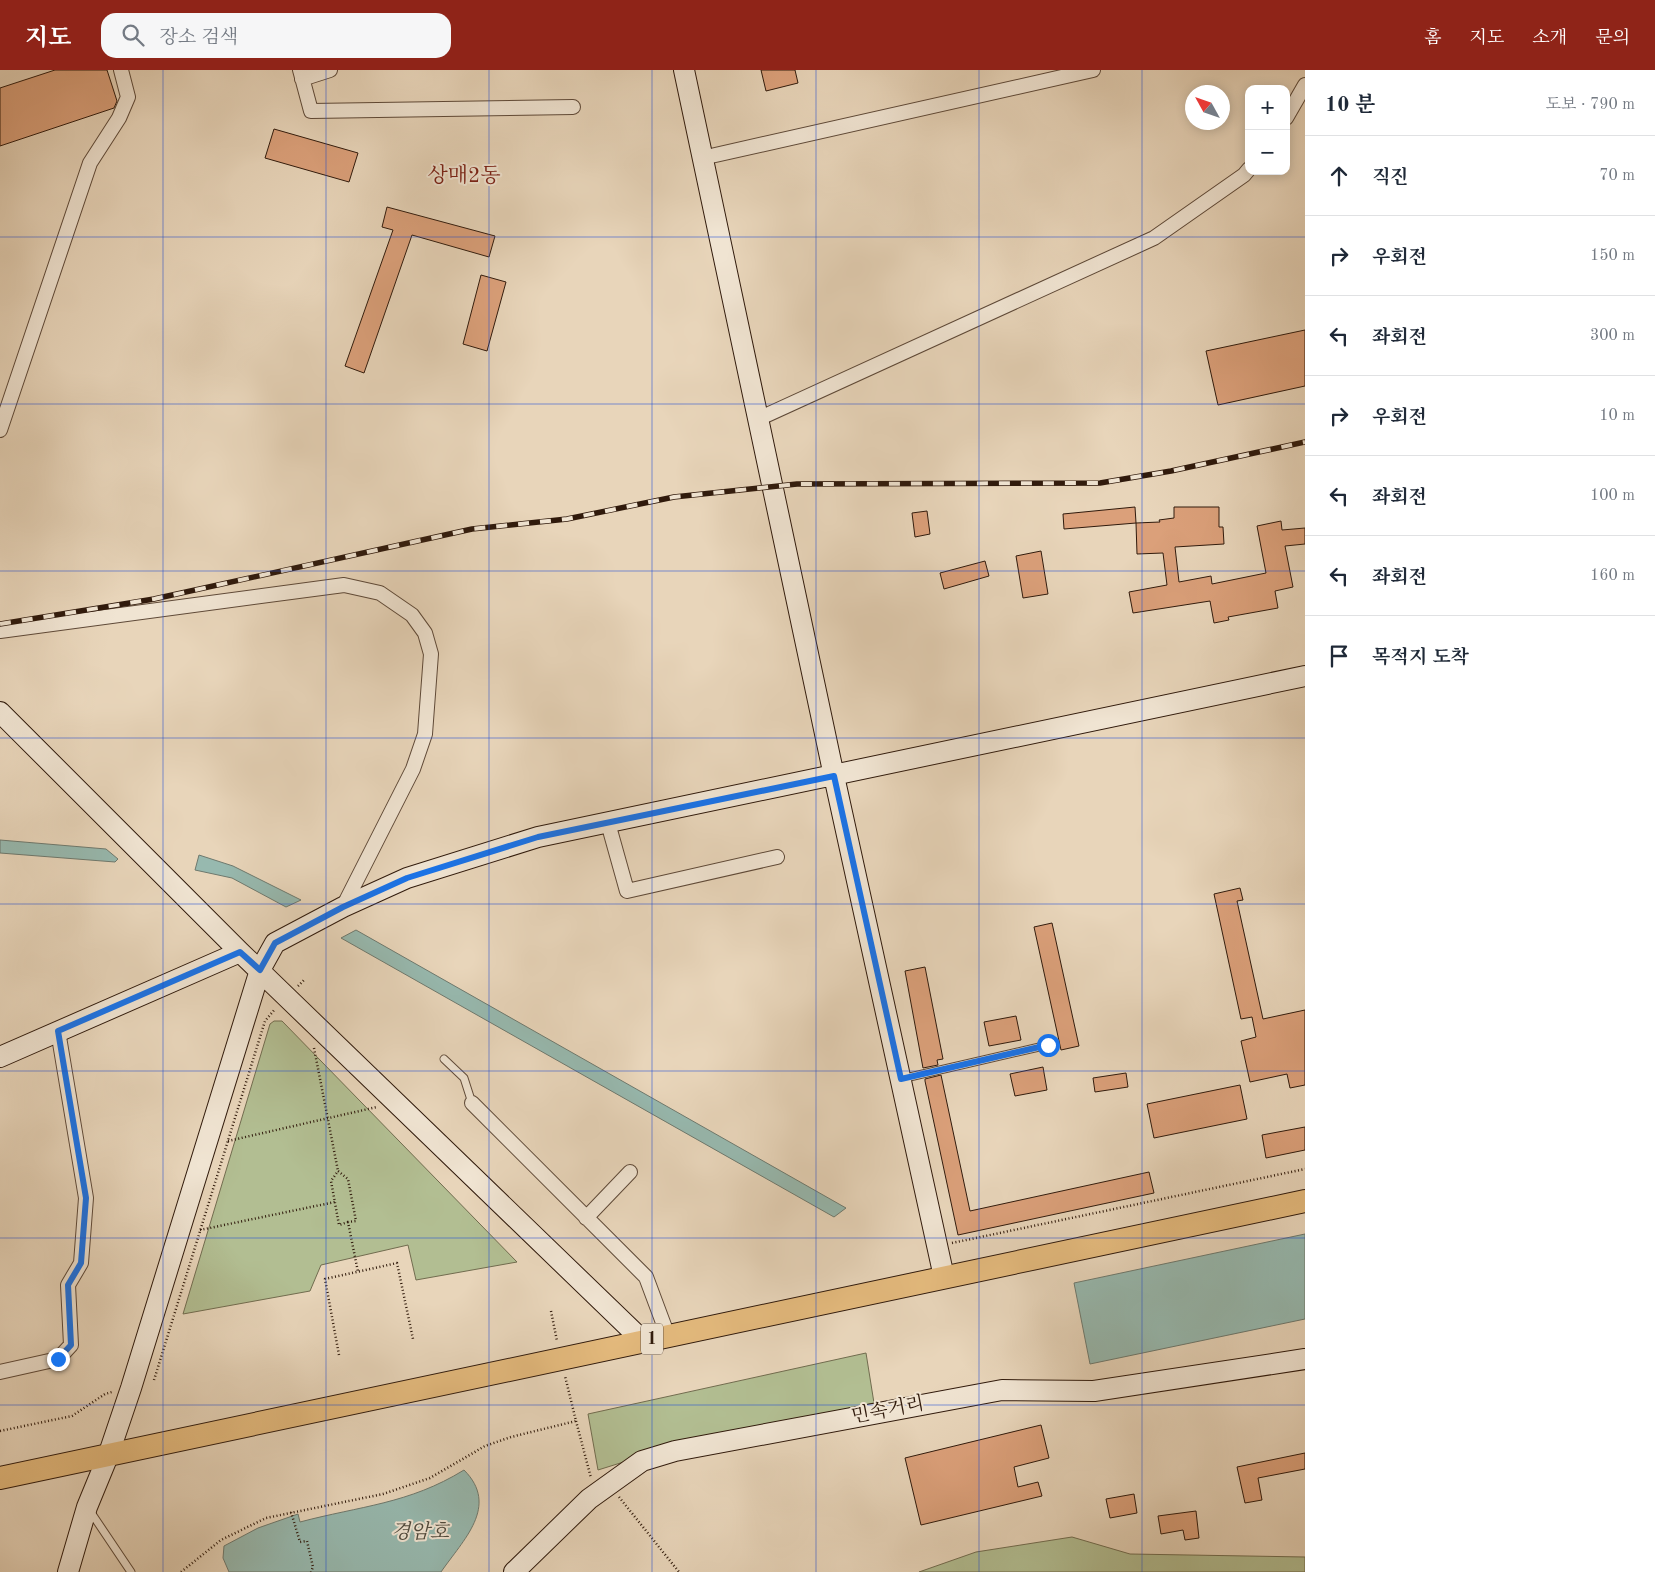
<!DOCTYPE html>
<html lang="ko">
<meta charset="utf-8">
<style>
:root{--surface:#fff;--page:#f6f6f7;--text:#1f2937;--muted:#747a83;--line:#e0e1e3;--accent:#8f2418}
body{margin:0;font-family:"Old Standard TT","Noto Serif KR",serif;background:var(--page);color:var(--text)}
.controls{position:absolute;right:15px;top:15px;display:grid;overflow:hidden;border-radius:10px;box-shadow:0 2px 12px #0003}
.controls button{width:45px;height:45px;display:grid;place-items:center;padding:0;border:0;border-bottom:1px solid var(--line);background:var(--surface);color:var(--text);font:25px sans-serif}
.compass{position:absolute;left:1185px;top:15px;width:45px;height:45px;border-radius:50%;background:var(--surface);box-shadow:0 2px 12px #0003;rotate:310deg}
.stop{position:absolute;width:15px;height:15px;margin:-11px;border:4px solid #1a73e8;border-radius:50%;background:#fff}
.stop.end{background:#1a73e8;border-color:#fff;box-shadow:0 1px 5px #0008}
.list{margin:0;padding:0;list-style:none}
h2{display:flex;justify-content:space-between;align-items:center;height:65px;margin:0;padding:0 20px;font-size:21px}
h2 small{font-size:16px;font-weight:400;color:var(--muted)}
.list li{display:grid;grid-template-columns:32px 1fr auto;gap:15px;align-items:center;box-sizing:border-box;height:80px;padding:0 20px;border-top:1px solid var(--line)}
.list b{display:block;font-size:19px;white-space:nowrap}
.list em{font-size:16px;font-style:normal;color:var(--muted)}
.icon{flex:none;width:28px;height:28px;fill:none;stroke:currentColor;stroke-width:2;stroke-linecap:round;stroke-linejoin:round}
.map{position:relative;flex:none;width:1305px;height:1502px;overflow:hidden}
header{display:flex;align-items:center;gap:30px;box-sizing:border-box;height:70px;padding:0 25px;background:var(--accent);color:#fff}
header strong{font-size:24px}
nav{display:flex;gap:28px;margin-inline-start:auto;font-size:18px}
.search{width:350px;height:45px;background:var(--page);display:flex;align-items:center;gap:12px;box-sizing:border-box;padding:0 18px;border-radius:15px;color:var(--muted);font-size:19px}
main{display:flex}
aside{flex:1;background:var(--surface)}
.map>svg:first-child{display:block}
.green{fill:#b2be92;stroke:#716c4f}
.water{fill:#97b9af;stroke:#6e796e}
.building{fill:#dba07a;stroke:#301a0c}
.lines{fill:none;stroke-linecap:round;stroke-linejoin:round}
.lane-casing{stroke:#5e4938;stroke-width:9}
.street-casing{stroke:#5e4938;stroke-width:16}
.secondary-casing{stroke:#301a0c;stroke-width:22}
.primary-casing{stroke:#301a0c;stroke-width:24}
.path{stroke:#301a0c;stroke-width:2.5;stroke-dasharray:1 2.5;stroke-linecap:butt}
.lane{stroke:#f0e4d2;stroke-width:7}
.street{stroke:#f0e4d2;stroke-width:14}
.secondary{stroke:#f0e4d2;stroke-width:20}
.primary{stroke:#e4ba7d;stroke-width:22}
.rail-casing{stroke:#301a0c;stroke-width:5.5}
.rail{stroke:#f0e4d2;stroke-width:4;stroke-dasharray:11;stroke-linecap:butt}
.route{stroke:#1a73e8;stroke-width:6}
.grid{fill:none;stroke:#1d4ed8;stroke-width:1;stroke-opacity:0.55}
.labels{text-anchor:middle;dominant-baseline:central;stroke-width:4;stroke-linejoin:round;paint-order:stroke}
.shield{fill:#f0e4d2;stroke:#6a5747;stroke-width:1}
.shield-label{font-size:18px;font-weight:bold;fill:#301a0c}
.street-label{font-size:19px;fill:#301a0c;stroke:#f0e4d2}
.water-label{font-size:20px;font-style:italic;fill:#4f4a3d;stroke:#f0e4d2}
.quarter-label{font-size:21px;fill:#7a1f14;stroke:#f0e4d2}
</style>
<header>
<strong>지도</strong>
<div class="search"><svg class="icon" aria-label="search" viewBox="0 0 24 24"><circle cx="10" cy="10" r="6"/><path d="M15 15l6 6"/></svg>장소 검색</div>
<nav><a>홈</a><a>지도</a><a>소개</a><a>문의</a></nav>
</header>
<main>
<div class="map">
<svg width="1305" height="1502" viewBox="0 0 1305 1502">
<rect width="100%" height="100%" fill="#e8d5ba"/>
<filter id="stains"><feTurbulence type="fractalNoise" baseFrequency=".004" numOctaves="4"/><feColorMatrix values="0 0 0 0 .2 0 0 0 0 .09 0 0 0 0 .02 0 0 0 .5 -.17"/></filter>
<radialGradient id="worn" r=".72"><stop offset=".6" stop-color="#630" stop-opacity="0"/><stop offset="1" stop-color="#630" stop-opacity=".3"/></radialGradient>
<path class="green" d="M 274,951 L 282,951 L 517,1192 L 416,1210 L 408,1175 L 321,1195 L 310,1221 L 183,1244 L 270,954 Z
M 866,1283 L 874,1333 L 681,1374 L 598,1400 L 588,1344 Z
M 1072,1467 L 1130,1484 L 1305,1487 L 1305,1502 L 919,1502 L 976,1482 Z"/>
<path class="water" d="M 0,770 L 106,779 L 118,789 L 115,792 L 0,783 Z
M 199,785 L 233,796 L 301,830 L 286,837 L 232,808 L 195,800 Z
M 356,860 L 846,1138 L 834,1147 L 341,868 Z
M 1305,1164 L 1305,1249 L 1090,1294 L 1074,1213 Z
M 464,1400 C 500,1436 463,1470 441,1502 L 229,1502 L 223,1488 L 224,1476 L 258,1458 L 298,1444 L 300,1452 C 360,1436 409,1434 464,1400 Z"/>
<path class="building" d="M 55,0 L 107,0 L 117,31 L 114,38 L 0,76 L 0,18 Z
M 761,0 L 795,0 L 798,13 L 766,21 Z
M 274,59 L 358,83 L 349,112 L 265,88 Z
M 387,137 L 495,166 L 489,187 L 412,165 L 364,303 L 345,296 L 393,160 L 382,157 Z
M 481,205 L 506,212 L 487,281 L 463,274 Z
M 1305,260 L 1305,316 L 1218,335 L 1206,281 Z
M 1135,437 L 1136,453 L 1064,459 L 1063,444 Z
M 1174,437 L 1219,437 L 1219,457 L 1223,457 L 1224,474 L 1175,477 L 1179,512 L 1211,506 L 1212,514 L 1266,503 L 1257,456 L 1281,451 L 1282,460 L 1305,458 L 1305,474 L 1285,476 L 1293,517 L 1275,521 L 1278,538 L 1228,547 L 1229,550 L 1214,553 L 1210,531 L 1133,543 L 1129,522 L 1167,515 L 1163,483 L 1137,484 L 1136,453 L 1160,452 L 1159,450 L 1174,448 Z
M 927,441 L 930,464 L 915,467 L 912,443 Z
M 1041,481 L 1048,524 L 1023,528 L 1016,486 Z
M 985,491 L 989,506 L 944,519 L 940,503 Z
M 1240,818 L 1243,830 L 1237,831 L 1263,949 L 1305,940 L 1305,1015 L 1290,1018 L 1287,1004 L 1250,1012 L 1241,971 L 1256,967 L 1252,947 L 1241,949 L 1214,824 Z
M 1052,853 L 1079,976 L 1061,980 L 1034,857 Z
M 925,897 L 943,989 L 937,990 L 938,995 L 923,998 L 905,901 Z
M 1016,946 L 1021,970 L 989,976 L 984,952 Z
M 1043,997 L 1047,1020 L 1015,1026 L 1010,1004 Z
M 1126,1003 L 1128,1017 L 1095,1022 L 1093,1008 Z
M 941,1005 L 970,1141 L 1149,1102 L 1154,1123 L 958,1165 L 925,1011 L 925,1009 Z
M 1240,1015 L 1247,1049 L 1154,1068 L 1147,1034 Z
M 1305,1057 L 1305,1080 L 1266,1088 L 1262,1065 Z
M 1041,1355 L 1049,1388 L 1014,1397 L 1018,1417 L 1038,1412 L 1042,1426 L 921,1455 L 905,1388 Z
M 1305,1383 L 1305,1399 L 1258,1408 L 1262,1430 L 1245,1433 L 1237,1397 Z
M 1134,1424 L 1137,1443 L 1110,1448 L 1106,1429 Z
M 1196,1441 L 1199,1468 L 1185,1470 L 1183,1460 L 1161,1464 L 1158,1446 Z"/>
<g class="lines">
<g class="lane-casing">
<path id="lane" d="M 444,989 L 464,1008 L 472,1033
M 901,1009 L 1048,975
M 90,1441 L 131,1502"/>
</g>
<g class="street-casing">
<path id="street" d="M 300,0 L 311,41 L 573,37
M 302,9 L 330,0
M 1286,48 L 1305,15
M 702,88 L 1093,0
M 758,349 L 1154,168 L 1244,105 L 1249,99
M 0,360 L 90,93 L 119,48 L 128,27 L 121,0
M 0,561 L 344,515 L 380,523 L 412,545 L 425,563 L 431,584 L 425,664 L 413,699 L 343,837
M 608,753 L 627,821 L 777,787
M 472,1033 L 646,1207 L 668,1266
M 586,1148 L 630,1102
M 0,1302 L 58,1289 L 71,1275 L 68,1215 L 81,1193 L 86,1128 L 58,961"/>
</g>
<g class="secondary-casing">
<path id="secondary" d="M 684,0 L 834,706 L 944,1207
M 0,642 L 240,882 L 643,1271
M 0,987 L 240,882
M 68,1502 L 87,1437 L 108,1386 L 131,1318 L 260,900 L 275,873 L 343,837 L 407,808 L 538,767 L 1305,606
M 514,1502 L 589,1429 L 642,1391 L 675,1381 L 1002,1320 L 1094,1321 L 1305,1289"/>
</g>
<g class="primary-casing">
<path id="primary" d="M 0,1408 L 1305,1131"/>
</g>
<path class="path" d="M 298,916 L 304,910
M 314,978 L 338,1101
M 228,1071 L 377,1037
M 348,1152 L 339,1155 L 331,1111 L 338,1101 L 348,1109 L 356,1151 L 348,1152 L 358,1202
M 200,1160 L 335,1132
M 952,1173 L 1305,1099
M 551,1241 L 557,1271
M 339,1285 L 325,1209 L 397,1193 L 413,1269
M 154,1310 L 265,951 L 275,939
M 576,1351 L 591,1408
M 0,1361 L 72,1346 L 105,1324 L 112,1322
M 619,1427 L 679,1502
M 291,1442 L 300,1472 L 307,1471 L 313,1497 L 311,1502
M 181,1502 L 221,1470 L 266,1448 L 383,1424 L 430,1408 L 485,1376 L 511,1367 L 576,1351 L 565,1306"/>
<use href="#lane" class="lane"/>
<use href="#street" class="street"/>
<use href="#secondary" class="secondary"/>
<use href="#primary" class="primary"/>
<g class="rail-casing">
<path id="rail" d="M 0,554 L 154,529 L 472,459 L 567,449 L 674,427 L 797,414 L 1100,413 L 1171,401 L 1305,372"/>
</g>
<use href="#rail" class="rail"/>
</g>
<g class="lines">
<path class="route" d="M 58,1289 L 71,1275 L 68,1215 L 81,1193 L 86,1128 L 58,961 L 240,882 L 260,900 L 275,873 L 343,837 L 407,808 L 538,767 L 834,706 L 901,1009 L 1048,975"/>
</g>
<path class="grid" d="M 163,0 L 163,1502M 326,0 L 326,1502M 489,0 L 489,1502M 652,0 L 652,1502M 816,0 L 816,1502M 979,0 L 979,1502M 1142,0 L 1142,1502M 0,167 L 1305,167M 0,334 L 1305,334M 0,501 L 1305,501M 0,668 L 1305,668M 0,834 L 1305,834M 0,1001 L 1305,1001M 0,1168 L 1305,1168M 0,1335 L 1305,1335"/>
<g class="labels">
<rect class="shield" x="641" y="1253.5" width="22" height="31" rx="4"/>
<g class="shield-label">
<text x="652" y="1269">1</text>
</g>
<g class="street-label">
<text transform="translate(888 1341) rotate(-11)">민속거리</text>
</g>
<g class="water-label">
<text x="420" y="1463">경암호</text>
</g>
<g class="quarter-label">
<text x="464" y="106">상매2동</text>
</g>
</g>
<rect width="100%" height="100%" filter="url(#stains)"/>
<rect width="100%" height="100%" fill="url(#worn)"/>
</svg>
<div class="controls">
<button>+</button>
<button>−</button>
</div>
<svg class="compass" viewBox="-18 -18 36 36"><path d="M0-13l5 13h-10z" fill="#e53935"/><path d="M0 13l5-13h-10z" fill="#747a83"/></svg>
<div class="stop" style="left:1048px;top:975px"></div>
<div class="stop end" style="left:58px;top:1289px"></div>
</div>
<aside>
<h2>10 분<small>도보 · 790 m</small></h2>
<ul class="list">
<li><svg class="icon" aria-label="ahead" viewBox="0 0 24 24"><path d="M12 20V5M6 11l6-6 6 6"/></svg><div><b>직진</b></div><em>70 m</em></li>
<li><svg class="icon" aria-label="right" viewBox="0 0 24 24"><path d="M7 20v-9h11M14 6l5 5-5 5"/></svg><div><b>우회전</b></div><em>150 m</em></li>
<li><svg class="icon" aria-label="left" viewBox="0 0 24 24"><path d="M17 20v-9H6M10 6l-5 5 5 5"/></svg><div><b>좌회전</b></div><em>300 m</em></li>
<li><svg class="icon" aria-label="right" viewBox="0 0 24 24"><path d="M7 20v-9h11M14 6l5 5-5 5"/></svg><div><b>우회전</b></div><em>10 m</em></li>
<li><svg class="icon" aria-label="left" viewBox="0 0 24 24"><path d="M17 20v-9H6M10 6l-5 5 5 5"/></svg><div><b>좌회전</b></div><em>100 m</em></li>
<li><svg class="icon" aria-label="left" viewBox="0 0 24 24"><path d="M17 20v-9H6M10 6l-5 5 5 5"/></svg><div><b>좌회전</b></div><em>160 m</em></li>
<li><svg class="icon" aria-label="arrive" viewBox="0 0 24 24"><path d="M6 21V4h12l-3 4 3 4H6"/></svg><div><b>목적지 도착</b></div></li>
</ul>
</aside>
</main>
